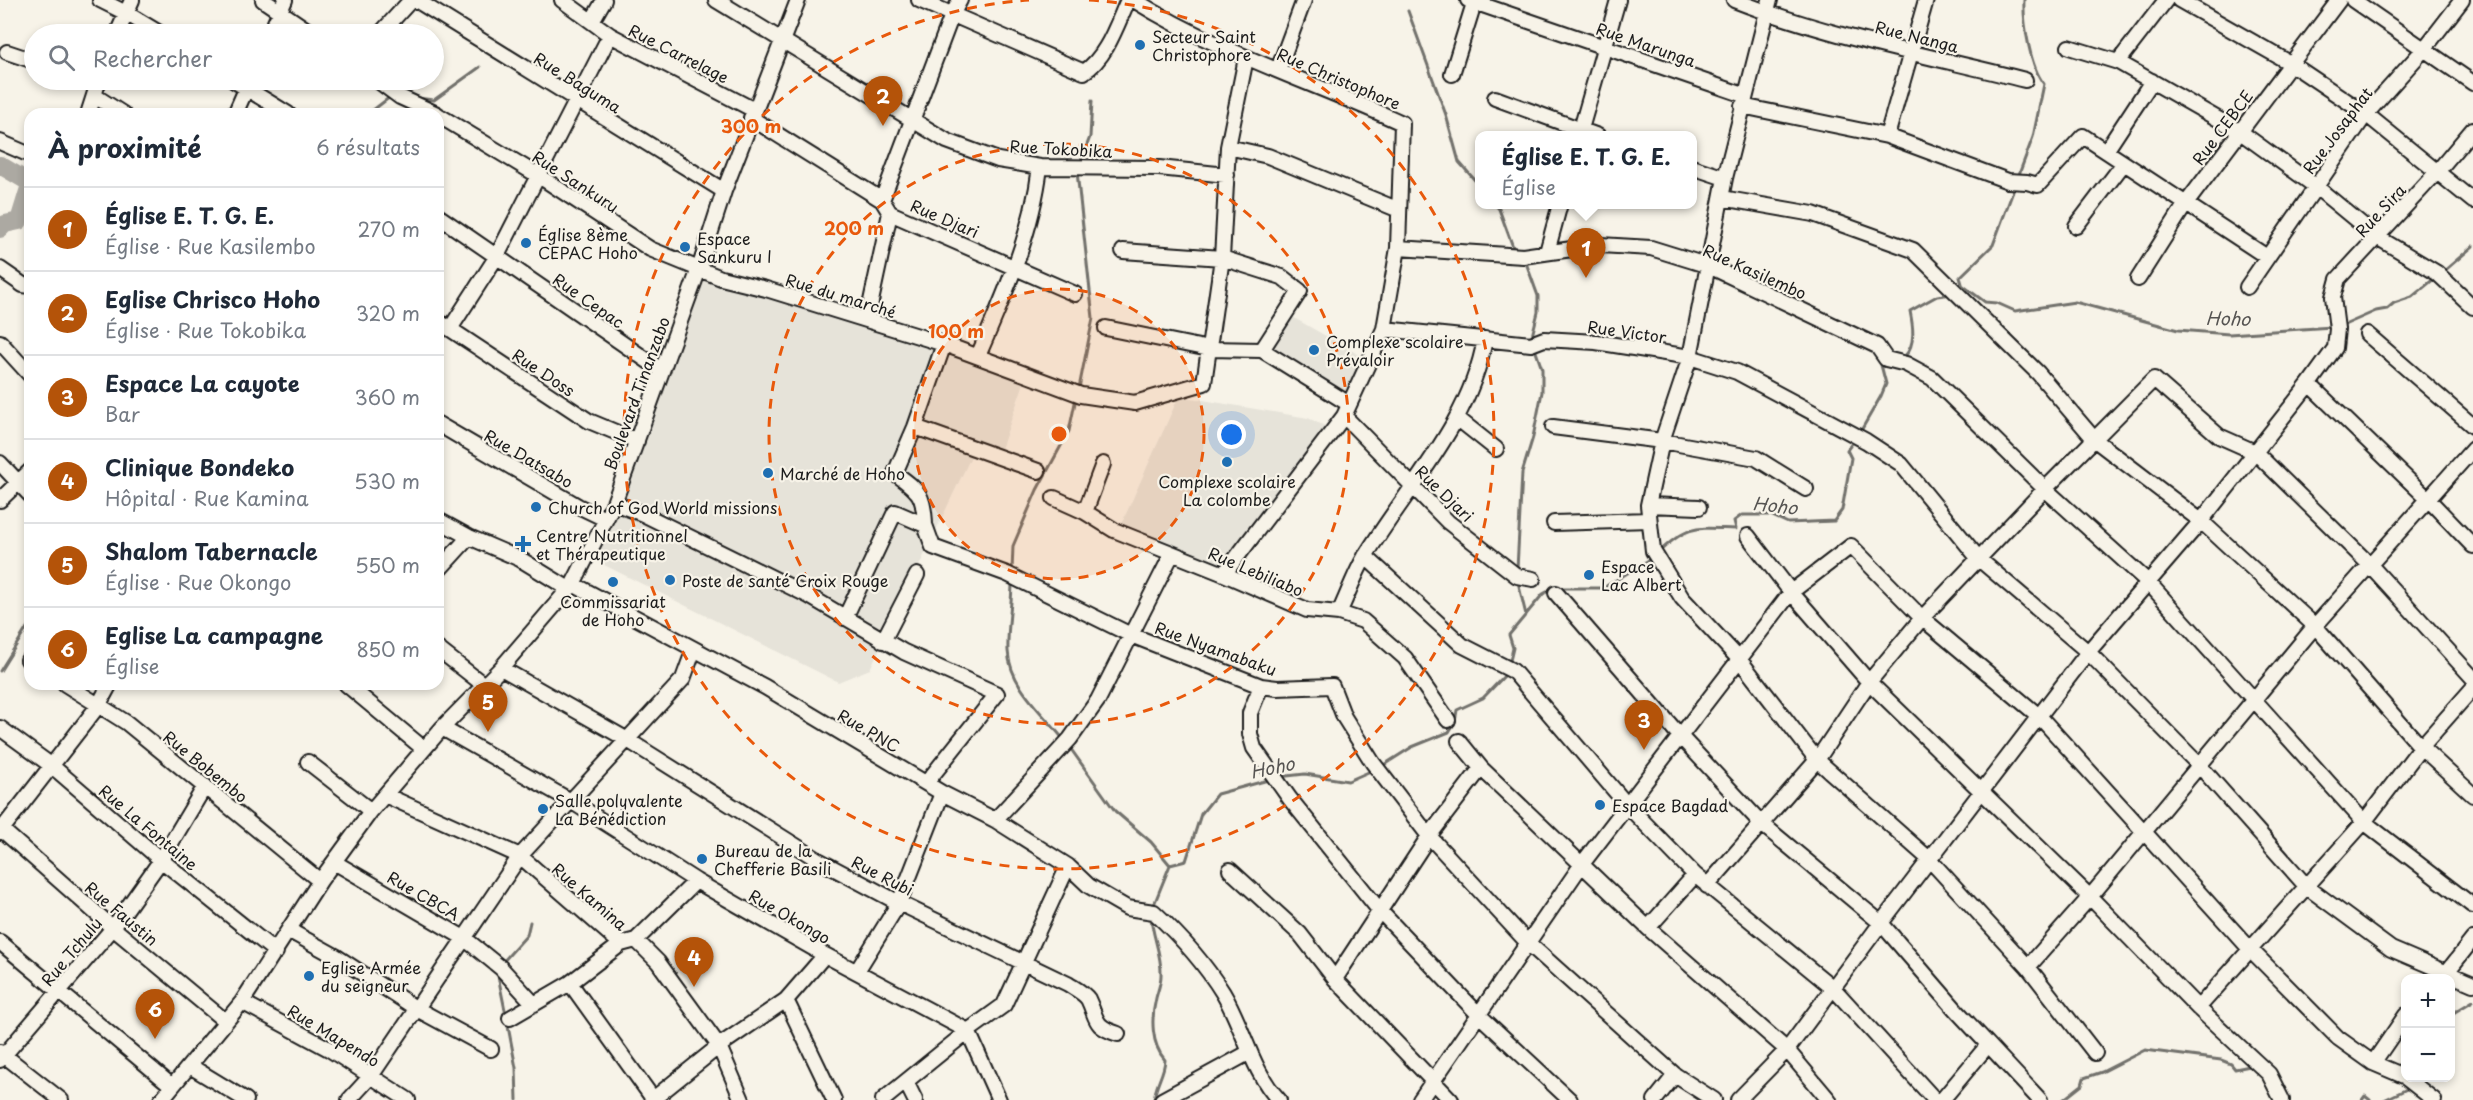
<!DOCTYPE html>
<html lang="fr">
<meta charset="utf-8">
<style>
:root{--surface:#fff;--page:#f6f6f7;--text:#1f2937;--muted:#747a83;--line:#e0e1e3;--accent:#b45309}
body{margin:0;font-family:"Playpen Sans",sans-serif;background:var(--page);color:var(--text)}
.controls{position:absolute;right:18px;bottom:18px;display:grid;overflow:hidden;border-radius:12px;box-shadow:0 3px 9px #0003}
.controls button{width:54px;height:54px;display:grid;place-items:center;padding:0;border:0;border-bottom:2px solid var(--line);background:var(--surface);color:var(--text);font:30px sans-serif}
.you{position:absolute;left:1232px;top:435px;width:21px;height:21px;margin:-15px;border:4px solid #fff;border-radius:50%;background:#1a73e8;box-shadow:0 0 0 9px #1a73e833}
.badge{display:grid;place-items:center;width:39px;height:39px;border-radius:50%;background:var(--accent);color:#fff;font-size:20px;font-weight:700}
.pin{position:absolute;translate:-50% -50px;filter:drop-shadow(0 2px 3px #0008)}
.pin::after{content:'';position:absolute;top:32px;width:21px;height:18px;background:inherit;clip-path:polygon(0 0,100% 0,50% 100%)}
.popup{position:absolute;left:1475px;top:131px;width:222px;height:78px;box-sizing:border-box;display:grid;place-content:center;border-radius:12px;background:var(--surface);filter:drop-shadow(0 2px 4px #0005);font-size:20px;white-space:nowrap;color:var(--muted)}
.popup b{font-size:22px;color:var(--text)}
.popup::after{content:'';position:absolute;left:50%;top:100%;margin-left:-12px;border:12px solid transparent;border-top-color:var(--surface)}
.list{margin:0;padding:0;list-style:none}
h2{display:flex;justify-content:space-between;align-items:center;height:78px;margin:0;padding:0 24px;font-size:26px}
h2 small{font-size:20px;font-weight:400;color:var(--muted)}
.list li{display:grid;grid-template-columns:39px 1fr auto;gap:18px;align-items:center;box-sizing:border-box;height:84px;padding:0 24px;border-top:2px solid var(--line)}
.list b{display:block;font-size:22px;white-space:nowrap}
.list p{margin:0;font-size:20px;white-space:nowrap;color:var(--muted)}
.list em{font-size:20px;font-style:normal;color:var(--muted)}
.icon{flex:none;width:33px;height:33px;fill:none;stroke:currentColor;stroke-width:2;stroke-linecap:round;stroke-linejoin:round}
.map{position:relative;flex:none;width:2473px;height:1100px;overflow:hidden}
.search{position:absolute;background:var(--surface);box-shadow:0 3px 9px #0003;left:24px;top:24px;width:420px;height:66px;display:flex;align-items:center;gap:15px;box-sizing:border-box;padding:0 21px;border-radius:33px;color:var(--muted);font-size:22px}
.panel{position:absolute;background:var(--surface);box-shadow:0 3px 9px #0003;left:24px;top:108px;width:420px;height:582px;border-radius:18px}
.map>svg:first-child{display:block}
.built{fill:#e6e3d9}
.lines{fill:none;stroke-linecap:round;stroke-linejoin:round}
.stream{stroke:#72716c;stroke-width:3}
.river{stroke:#aca9a2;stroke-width:18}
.minor-casing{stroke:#1c1c1c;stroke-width:18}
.minor{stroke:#f7f3e8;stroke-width:14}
.ring{fill:none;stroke:#e8590c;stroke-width:3;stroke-dasharray:10 8}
.poi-dot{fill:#1f6fb2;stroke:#f7f3e8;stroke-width:2}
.labels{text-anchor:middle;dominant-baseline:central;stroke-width:4.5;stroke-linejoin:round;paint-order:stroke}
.poi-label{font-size:16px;fill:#1c1c1c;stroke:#f7f3e8;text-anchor:start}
.street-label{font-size:16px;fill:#1c1c1c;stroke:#f7f3e8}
.water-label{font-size:18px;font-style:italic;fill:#565452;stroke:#f7f3e8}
.centre{fill:#e8590c;stroke:#f7f3e8;stroke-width:3}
.ring-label{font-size:18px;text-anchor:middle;font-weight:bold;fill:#e8590c;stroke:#f7f3e8;stroke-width:4.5;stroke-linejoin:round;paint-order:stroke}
</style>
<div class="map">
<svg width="2473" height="1100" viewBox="0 0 2473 1100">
<rect width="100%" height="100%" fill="#f7f3e8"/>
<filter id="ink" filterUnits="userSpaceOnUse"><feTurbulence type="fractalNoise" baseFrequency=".0167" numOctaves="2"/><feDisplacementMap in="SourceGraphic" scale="12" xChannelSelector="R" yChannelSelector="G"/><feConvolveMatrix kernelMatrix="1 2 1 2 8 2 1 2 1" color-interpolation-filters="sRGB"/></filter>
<g filter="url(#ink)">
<path class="built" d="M 704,276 L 1027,374 L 1000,452 L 976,446 L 870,669 L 838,682 L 592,559 L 655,413 Z
M 1287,314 L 1363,357 L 1344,395 L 1266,348 Z
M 1179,396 L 1308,418 L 1327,427 L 1227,567 L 1121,525 Z"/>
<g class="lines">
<path class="stream" d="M 1408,11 L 1446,115 L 1459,162 L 1480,186
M 417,98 L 434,100 L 480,67
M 368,114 L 390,97
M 1080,163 L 1090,137 L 1092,101
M 1077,172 L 1093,318 L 1079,388
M 2018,177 L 2033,137 L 2044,84 C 2030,67 2023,22 2024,0
M 27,181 L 30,176
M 1495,204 L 1499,209 L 1513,247 L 1517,251
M 1525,260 L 1538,296 L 1538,312 L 1531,340
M 2443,272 L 2473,246
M 1962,284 L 1960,277 L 1993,245 L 2015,186
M 1962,285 L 1985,302 L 1997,303 L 2015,311 L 2075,302 L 2178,330 L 2229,334 L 2332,327
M 2342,326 L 2376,311 L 2387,309 L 2394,303 L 2412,297 L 2435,278
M 1897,356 L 1905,356 C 1916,344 1913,326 1910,311 L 1937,296 L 1952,294
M 438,389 L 440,388
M 1859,434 L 1881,396 L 1886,384 L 1880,361
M 1659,552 C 1689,524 1696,528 1736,529 L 1734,521 L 1742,515 L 1770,515 L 1788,523 L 1834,521 L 1842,510 L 1851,458 L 1847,450 L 1855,439
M 1517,569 L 1522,473 L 1533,437 L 1542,392 L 1542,369 L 1534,346
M 1012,572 L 1013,546 L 1037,490 L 1069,431 L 1076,398
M 1012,582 C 1012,605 1007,629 1008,651 C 1010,687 1044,714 1064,740
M 1518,582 L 1526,615
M 1509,665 L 1513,648 L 1509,635 L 1543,594 L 1554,588 L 1603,588 L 1652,558
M 0,671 L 30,623
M 1068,745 L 1115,811 L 1151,842 L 1170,865
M 1382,766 L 1412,747 L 1449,732 L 1455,722 L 1457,710 L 1483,698 L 1508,672
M 1278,777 L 1305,774 L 1348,781 L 1373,770
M 1170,865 L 1186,861 L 1201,814 L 1217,794 L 1272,779
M 1153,907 L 1170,865
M 1151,916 C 1152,936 1162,954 1161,975 C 1161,983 1158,990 1156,998 C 1151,1018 1151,1044 1165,1060 C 1164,1075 1155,1085 1154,1100
M 501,964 L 527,935 L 530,922
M 497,971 L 506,1015
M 2450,1015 L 2473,1001
M 507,1021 L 516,1068 L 517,1100
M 2063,1100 L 2082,1085 L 2084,1078 L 2102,1072 L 2145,1050 L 2221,1060 L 2231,1064 L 2235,1069 L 2250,1066
M 2362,1100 L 2365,1096 L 2370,1100
M 2384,1100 L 2411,1087"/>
<path class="river" d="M 0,165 L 27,181 L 30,185 L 19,221 L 5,224 L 0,229"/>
<g class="minor-casing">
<path id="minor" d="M 100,0 L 126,13 L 161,34
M 263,0 L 313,34
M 416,0 L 724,191
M 562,0 L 610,35 L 754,110
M 716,0 L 947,141 L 998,160 L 1040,167 L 1159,168 L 1227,175
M 919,0 L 1084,72 C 1107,57 1117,24 1128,0
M 1134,0 C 1217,52 1313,82 1402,123 L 1398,248 L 1384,329 L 1344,416 L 1224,574
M 1468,0 L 1744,95
M 1734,0 C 1826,36 1929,56 2025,80
M 1770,0 L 1725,178 L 1690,357 L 1662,441 L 1648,505 L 1653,551 L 1682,598 L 1739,659 L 1817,760 L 1929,859 L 2028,967 L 2095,1053
M 2179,0 L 2290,63 L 2366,114 L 2473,201
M 2353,0 L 2473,83
M 592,21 L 604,0
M 117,34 L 132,0
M 270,34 L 285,0
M 380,34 L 411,0
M 2069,47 L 2118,62 L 2239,131 L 2315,186 L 2377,237 L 2437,273 L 2473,307
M 7,52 L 34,61
M 2118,62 L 2166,0
M 1278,70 L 1304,0
M 1452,74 L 1475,0
M 233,80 L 288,114
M 377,80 L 400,97 L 437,114
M 95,96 L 123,114
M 1495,98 L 1598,136
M 1742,106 L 1887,136 L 2008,181 L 2027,182 L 2038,185 L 2083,136 L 2267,257
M 88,114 L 99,80
M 235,114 L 250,80
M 438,115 L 539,176 L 650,249 L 721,278 L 766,289 L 944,344 L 1081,395 L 1135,403 L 1204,383 L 1222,258 L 1228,147 L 1246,58
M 751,118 L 882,200 L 890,213 L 1075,294
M 1579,136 L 1618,0
M 1887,136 L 1926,0
M 0,142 L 30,155
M 1228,147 L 1268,156 L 1399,210
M 2106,151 L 2152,81
M 1692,167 L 1725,178
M 1722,198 L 1813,214 L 1913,250 L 2038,373 L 2095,440 L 2201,521 L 2315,626 L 2421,747 L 2473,795
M 882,200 L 952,15 L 960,0
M 438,216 L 661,370
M 2076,226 L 2124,163
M 1398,248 L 1523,256 L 1600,245 L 1651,248 L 1709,266 L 1877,346 L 1886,359 L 1906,364 L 1932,378 L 2045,489 L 2148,582 L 2364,822 L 2473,906
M 1123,251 L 1222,258 L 1282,277 L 1300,291 L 1262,350
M 1547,252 L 1560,204
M 0,269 L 23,285 L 30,286
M 2138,279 L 2185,205 L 2339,0
M 2247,287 L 2366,114 L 2425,48 L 2462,0
M 867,320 L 890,213
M 438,321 L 589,421 L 637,441
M 1106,328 L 1209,349 L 1262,350 L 1349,404
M 450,329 L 497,256 L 610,35
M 1384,329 L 1531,344 L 1544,339 L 1596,342 L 1690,357 L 1737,372 L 1866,441 L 1901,464 L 1979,559 L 2088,652 L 2199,765 L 2307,887 L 2391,949 L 2473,984
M 2367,334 L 2473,426
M 0,342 L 30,375
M 978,356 C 1005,294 1032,234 1040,167
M 2309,384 L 2428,499 L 2473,546
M 1344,416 L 1448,522 L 1517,576 L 1533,579
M 1457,418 L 1496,449
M 438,424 L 578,506 L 605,519
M 915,427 L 1038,471
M 1553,427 L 1662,441 L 1756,458 L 1806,489
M 0,463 L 30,495
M 1054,498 L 1085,512 L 1114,530 L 1224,574 L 1307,610 L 1339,613 L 1363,621 L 1405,658 L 1448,720
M 0,500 L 30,471
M 614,503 L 643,514 L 809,596 L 904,652 L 997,694 L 927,782
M 1648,505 L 1699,507
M 1085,512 L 1103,464
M 438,520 L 469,537 L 520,559 L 569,589
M 1554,523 L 1649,520
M 925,525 C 924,494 919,491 895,473 L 915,427 L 944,344
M 1748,536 L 1791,592 L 1869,682 L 2090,897 L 2198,1008 L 2269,1074 L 2282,1100
M 1365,556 L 1462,645 L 1513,671 L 1627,805 L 1695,875 L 1833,988 L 1935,1100
M 438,571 L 469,537
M 573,584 L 765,687 L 942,793 L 995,820 L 1068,866 L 1089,886 L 1127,908 L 1154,912 C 1179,935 1205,964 1223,993 C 1243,1026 1252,1072 1279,1100
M 1556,593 L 1680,736 L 1762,824 L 1881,923 L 1956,1010 L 2040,1100
M 1339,613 C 1348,594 1355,573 1366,555 C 1409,485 1470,423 1485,339
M 845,618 L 895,512 L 925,525 L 933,547 L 1007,574 L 1131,635 L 1261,686 L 1277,688 L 1332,686 L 1344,717 L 1373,763 L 1429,836 L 1527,942 L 1675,1075 L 1714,1100
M 883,641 L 917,575
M 438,649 L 484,685
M 28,660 L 30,661
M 501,668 L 626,739 L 820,861 L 899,903 L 1068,984 C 1074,988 1084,993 1088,999 C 1098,1020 1093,1026 1118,1034
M 65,684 L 127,723 L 320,881
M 346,684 L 424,749
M 1261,686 L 1250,713 L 1250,734 L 1254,748 L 1290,799 L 1380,911 L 1479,1015 L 1570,1100
M 0,728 L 52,766 L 161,860 L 276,952
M 442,728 L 571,801 L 696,881 L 825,955 L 968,1031 L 999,1100
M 1459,741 L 1481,768 L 1648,928 L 1787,1050 L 1829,1100
M 308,762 L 371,811
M 385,795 L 520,856 L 621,944 L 636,940 L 658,962 L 719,1046 L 742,1100
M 995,820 L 1070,739 L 1098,700 L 1172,554
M 0,828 L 113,928 L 225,1021
M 0,832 L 98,706 L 110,684
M 334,862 L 464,938 L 501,968 L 534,1004
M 1230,870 L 1300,934 L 1335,979 L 1451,1100
M 1707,886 L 1817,760 L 1869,682 L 1922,618 L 2045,489 L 2154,379 L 2219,436 L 2255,452 L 2370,565 L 2473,678
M 1648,928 L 1695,875
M 290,931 L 337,957 L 417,1009 L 491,1049
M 636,940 L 696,881
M 0,942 L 172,1086
M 2028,967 L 2090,897 L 2315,626 L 2473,449
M 857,971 L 899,903 L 942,793
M 2447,972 L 2473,939
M 1335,979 L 1429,836 L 1481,768
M 570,983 L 654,1100
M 786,1000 L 834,1100
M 242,1002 L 329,1049 L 408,1100
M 2198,1008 L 2364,822 L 2421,747 L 2473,688
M 510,1018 L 570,983 L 621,944
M 0,1052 L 61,1100
M 0,1060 L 113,928 L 161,860 L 205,786
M 2373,1063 L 2406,1015
M 190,1066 L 246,1100
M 2406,1078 L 2434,1100
M 906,1082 L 915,1100
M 161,1100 L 242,1002 L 320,881 L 371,811 L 442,728 L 501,668 L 573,584 L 614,503 L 699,269 L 724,191 L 798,0
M 349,1100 L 371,1076 L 520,856 L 683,679 L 694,649
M 652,1100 L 719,1046 L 786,1000 L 825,955
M 883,1100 L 968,1031 L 1004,1005 L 1068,866
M 1162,1100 L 1250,1052
M 1420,1100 L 1582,864 L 1791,592 L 1851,546 L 1922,618 L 2040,717 L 2250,949 L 2338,1038 L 2373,1063 L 2406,1077
M 1655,1100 L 1675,1075
M 1738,1100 L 1787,1050 L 1881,923 L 2088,652 L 2201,521 L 2309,384 L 2335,348 L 2337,329 L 2333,297 L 2338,279 L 2437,172 L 2473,129
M 1942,1100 L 1988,1045"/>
</g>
<use href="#minor" class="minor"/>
</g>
</g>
<circle cx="1059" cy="434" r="145" fill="#e8590c" fill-opacity=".12"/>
<g class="ring">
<circle cx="1059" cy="434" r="145"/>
<circle cx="1059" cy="434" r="290"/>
<path d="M1089 0A435 435 0 1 1 1029 0"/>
</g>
<g class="poi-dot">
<circle cx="1140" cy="45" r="6"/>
<circle cx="526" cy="243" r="6"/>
<circle cx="685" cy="247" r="6"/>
<circle cx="1314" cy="350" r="6"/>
<circle cx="1227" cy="462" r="6"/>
<circle cx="768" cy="473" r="6"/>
<circle cx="536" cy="507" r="6"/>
<path d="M520 535h6v6h6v6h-6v6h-6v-6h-6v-6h6z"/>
<circle cx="1589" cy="575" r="6"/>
<circle cx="670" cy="580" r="6"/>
<circle cx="613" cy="582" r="6"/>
<circle cx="1600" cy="805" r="6"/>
<circle cx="543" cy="809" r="6"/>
<circle cx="702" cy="859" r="6"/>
<circle cx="309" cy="976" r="6"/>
</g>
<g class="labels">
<g class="poi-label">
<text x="1152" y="36">Secteur Saint<tspan x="1152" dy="18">Christophore</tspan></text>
<text x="538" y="234">Église 8ème<tspan x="538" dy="18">CEPAC Hoho</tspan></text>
<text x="697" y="238">Espace<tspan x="697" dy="18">Sankuru I</tspan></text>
<text x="1326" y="341">Complexe scolaire<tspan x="1326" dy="18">Prévaloir</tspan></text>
<text x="780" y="473">Marché de Hoho</text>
<text x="1227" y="481" text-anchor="middle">Complexe scolaire<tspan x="1227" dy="18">La colombe</tspan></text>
<text x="548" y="507">Church of God World missions</text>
<text x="536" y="535">Centre Nutritionnel<tspan x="536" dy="18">et Thérapeutique</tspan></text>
<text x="1601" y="566">Espace<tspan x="1601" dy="18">Lac Albert</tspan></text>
<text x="682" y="580">Poste de santé Croix Rouge</text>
<text x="613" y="601" text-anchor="middle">Commissariat<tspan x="613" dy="18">de Hoho</tspan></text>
<text x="555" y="800">Salle polyvalente<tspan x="555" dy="18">La Bénédiction</tspan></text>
<text x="1612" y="805">Espace Bagdad</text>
<text x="714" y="850">Bureau de la<tspan x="714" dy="18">Chefferie Basili</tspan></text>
<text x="321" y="967">Eglise Armée<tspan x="321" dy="18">du seigneur</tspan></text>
</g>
<g class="street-label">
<text transform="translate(1917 36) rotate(14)">Rue Nanga</text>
<text transform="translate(1646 44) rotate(19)">Rue Marunga</text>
<text transform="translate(679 53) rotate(27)">Rue Carrelage</text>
<text transform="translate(1339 78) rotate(23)">Rue Christophore</text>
<text transform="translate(578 82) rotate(32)">Rue Baguma</text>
<text transform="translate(2222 127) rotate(-53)">Rue CEBCE</text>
<text transform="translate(2337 130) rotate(-53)">Rue Josaphat</text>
<text transform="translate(1061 148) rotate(3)">Rue Tokobika</text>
<text transform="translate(576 181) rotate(33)">Rue Sankuru</text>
<text transform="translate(2380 210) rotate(-47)">Rue Sira</text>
<text transform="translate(945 218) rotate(23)">Rue Djari</text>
<text transform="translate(1755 271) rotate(24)">Rue Kasilembo</text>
<text transform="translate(841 295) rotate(17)">Rue du marché</text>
<text transform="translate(589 300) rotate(35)">Rue Cepac</text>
<text transform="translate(1627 331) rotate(8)">Rue Victor</text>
<text transform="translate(544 372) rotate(34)">Rue Doss</text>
<text transform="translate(636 393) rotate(-70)">Boulevard Tinanzabo</text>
<text transform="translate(529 458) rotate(30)">Rue Datsabo</text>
<text transform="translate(1445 493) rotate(44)">Rue Djari</text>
<text transform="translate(1256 571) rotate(23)">Rue Lebiliabo</text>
<text transform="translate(1216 648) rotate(20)">Rue Nyamabaku</text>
<text transform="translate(869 730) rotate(30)">Rue PNC</text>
<text transform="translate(206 766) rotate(39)">Rue Bobembo</text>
<text transform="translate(149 827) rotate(40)">Rue La Fontaine</text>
<text transform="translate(883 875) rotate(27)">Rue Rubi</text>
<text transform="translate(424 895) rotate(30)">Rue CBCA</text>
<text transform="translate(590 896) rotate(41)">Rue Kamina</text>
<text transform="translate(122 913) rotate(40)">Rue Faustin</text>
<text transform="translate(790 916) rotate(30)">Rue Okongo</text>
<text transform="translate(71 951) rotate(-50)">Rue Tchulu</text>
<text transform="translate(334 1035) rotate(31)">Rue Mapendo</text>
</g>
<g class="water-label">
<text transform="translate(2228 318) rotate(1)">Hoho</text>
<text transform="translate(1775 505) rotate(6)">Hoho</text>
<text transform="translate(1272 767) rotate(-12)">Hoho</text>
</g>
</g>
<circle cx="1059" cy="434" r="9" class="centre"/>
<g class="ring-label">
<text x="751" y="133">300 m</text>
<text x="854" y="235">200 m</text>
<text x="956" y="338">100 m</text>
</g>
</svg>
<div class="controls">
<button>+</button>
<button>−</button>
</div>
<div class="you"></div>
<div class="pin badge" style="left:1586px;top:278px">1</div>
<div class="popup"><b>Église E. T. G. E.</b>Église</div>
<div class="pin badge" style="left:883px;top:126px">2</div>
<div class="pin badge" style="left:1644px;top:750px">3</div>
<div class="pin badge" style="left:694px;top:987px">4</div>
<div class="pin badge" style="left:488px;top:732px">5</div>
<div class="pin badge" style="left:155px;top:1039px">6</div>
<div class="search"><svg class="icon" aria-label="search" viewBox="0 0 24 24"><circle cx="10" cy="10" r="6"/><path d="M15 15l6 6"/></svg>Rechercher</div>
<section class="panel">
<h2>À proximité<small>6 résultats</small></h2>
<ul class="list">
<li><span class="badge">1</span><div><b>Église E. T. G. E.</b><p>Église · Rue Kasilembo</p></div><em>270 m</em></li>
<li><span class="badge">2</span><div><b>Eglise Chrisco Hoho</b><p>Église · Rue Tokobika</p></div><em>320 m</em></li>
<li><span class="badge">3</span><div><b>Espace La cayote</b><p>Bar</p></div><em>360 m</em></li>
<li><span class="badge">4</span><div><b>Clinique Bondeko</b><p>Hôpital · Rue Kamina</p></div><em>530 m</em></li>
<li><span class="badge">5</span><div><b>Shalom Tabernacle</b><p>Église · Rue Okongo</p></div><em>550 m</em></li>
<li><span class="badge">6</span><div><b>Eglise La campagne</b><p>Église</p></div><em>850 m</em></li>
</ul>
</section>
</div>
